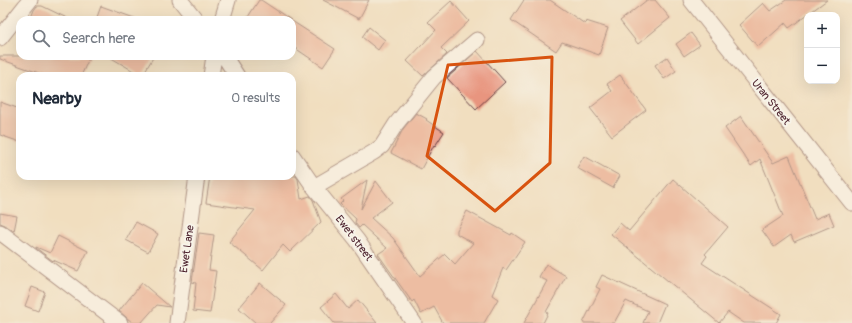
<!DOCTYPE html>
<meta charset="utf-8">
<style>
:root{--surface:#fff;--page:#f6f6f7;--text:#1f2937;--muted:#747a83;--line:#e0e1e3}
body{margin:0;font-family:Pangolin,sans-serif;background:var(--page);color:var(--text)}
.controls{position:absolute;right:12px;top:12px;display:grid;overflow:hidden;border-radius:8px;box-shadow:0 4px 16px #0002}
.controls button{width:36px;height:36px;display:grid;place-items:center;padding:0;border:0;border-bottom:1px solid var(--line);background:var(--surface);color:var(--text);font:20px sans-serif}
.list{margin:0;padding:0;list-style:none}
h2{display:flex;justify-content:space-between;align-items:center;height:52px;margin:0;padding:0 16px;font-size:17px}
h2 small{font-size:13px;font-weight:400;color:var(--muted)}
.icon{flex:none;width:22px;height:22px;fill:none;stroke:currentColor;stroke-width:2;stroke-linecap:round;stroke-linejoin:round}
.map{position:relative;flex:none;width:852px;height:323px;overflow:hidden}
.search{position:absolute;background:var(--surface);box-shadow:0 4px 16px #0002;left:16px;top:16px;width:280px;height:44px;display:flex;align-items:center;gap:10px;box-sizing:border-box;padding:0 14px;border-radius:12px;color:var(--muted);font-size:15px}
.panel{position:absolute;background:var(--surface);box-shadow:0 4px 16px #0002;left:16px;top:72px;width:280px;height:108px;border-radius:12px}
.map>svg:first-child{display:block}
.building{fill:#e8957f}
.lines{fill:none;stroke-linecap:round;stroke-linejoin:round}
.minor-casing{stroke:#633c41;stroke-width:17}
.minor{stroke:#fff;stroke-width:15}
.marked{fill:none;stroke:#d8530f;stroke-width:3;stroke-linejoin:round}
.labels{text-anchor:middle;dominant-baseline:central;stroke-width:4;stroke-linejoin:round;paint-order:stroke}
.street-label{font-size:11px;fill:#4a1f2b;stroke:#f7f3e8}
</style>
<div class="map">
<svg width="852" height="323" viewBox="0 0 852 323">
<rect width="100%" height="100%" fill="#f7f3e8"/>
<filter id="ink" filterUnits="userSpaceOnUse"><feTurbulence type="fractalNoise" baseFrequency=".025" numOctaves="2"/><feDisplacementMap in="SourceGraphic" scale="8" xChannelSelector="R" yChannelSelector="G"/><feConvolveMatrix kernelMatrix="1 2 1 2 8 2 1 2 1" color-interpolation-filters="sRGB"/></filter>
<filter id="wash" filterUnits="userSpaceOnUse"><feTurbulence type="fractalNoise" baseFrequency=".012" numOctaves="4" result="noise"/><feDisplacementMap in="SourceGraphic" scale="16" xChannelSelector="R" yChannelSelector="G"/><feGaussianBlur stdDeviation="0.9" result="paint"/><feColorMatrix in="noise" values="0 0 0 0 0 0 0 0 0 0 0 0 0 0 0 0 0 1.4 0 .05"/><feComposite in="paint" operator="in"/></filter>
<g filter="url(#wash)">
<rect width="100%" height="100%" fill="#f1debf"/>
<g id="blocks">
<path class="building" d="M 259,0 L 261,0 L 291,20 L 246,20 Z
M 323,0 L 369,0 L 359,19 Z
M 524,0 L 550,0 L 585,24 L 586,21 L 608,28 L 599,55 L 562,42 L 556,51 L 511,20 Z
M 647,0 L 655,0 L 670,18 L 638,44 L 620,21 Z
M 786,0 L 827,0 L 789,28 L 785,23 L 758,47 L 739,25 L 763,3 L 770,11 Z
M 451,1 L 469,21 L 441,48 L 447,54 L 423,76 L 407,61 L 436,30 L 428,22 Z
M 37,6 L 42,6 L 71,20 L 30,20 L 34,10 Z
M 101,6 L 137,19 L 136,20 L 96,20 Z
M 292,21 L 335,49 L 323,67 L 292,46 Z
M 369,27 L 385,40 L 378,50 L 362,37 Z
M 691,33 L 700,45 L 684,56 L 676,44 Z
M 477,51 L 505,82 L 476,109 L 447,78 Z
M 0,56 L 90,56 L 81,76 L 47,76 L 0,59 Z
M 108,56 L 154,56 L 142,76 Z
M 667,57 L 676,71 L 664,79 L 655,65 Z
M 620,75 L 646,110 L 612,136 L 590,108 L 612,91 L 607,84 Z
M 0,102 L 20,109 L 20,142 L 0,135 Z
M 416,113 L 427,119 L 426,120 L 444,132 L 435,146 L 434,145 L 421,169 L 391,153 L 403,129 Z
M 741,116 L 773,163 L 789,156 L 815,219 L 829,213 L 834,225 L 794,242 L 791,235 L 774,247 L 762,230 L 783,216 L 760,159 L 751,166 L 725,128 Z
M 584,156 L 620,176 L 613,188 L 577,168 Z
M 210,176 L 296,176 L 298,179 L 301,199 L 310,196 L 313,200 L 321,222 L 290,252 L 283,245 L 263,270 L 229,242 L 255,210 L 206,203 Z
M 673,179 L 728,227 L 705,254 L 707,256 L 702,263 L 781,314 L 776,323 L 744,323 L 728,312 L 719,323 L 611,234 L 620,223 L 629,231 Z
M 367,180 L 361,209 L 376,181 L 392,202 L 371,218 L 393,238 L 420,276 L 445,254 L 455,264 L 473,243 L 457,234 L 457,230 L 467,211 L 511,235 L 512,233 L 525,242 L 506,270 L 503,268 L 492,295 L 498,299 L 484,323 L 443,323 L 434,307 L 421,314 L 414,300 L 412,302 L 378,254 L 387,248 L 362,225 L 359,228 L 355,223 L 356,219 L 340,204 L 343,201 L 341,199 Z
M 0,213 L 17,216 L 14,231 L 5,225 L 0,223 Z
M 136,222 L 158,234 L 148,252 L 126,240 Z
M 199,233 L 214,235 L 209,270 L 216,271 L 210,313 L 193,311 L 196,283 L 192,282 Z
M 58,236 L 88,251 L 78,271 L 53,260 L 53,261 L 36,248 L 36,247 L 50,253 Z
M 546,264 L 566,276 L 546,312 L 548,313 L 543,323 L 524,323 L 547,281 L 539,277 Z
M 602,275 L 665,304 L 657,323 L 643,323 L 648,311 L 626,301 L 614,323 L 583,323 L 600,289 L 596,287 Z
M 142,283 L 170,307 L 157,305 L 141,323 L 133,323 L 119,311 Z
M 260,283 L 286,305 L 270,323 L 256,323 L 239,308 Z
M 32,287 L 45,292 L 38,311 L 25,306 Z
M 336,294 L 348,309 L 358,300 L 377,323 L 334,323 L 321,307 Z"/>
</g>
</g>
<g filter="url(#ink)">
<use href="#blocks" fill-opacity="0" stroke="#633c41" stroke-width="1"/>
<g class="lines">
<g class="minor-casing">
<path id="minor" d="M 180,0 L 196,20
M 691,0 L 852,203
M 222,20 L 228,0
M 0,38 L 30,0
M 224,56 L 237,76
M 211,76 L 214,56
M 292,155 L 314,187 L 357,240 L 414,323
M 314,187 L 374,152 L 382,146 L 396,124 L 434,77 L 477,40
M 0,232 L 120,323
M 177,323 L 197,176"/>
</g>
<use href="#minor" class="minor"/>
</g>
</g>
<path d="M0 0H852V323H0ZM 552,57 L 550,163 L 495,211 L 427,156 L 448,65 Z" fill="#f1debf" fill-opacity=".55" fill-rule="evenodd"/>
<path class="marked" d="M 552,57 L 550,163 L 495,211 L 427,156 L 448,65 Z"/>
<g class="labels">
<g class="street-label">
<text transform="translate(771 102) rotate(51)">Uran Street</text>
<text transform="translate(354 238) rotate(53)">Ewet street</text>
<text transform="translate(187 249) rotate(-82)">Ewet Lane</text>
</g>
</g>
</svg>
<div class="controls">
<button>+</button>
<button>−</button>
</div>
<div class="search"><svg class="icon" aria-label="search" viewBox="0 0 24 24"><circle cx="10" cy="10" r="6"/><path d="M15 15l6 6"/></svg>Search here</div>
<section class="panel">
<h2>Nearby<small>0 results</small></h2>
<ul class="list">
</ul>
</section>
</div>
